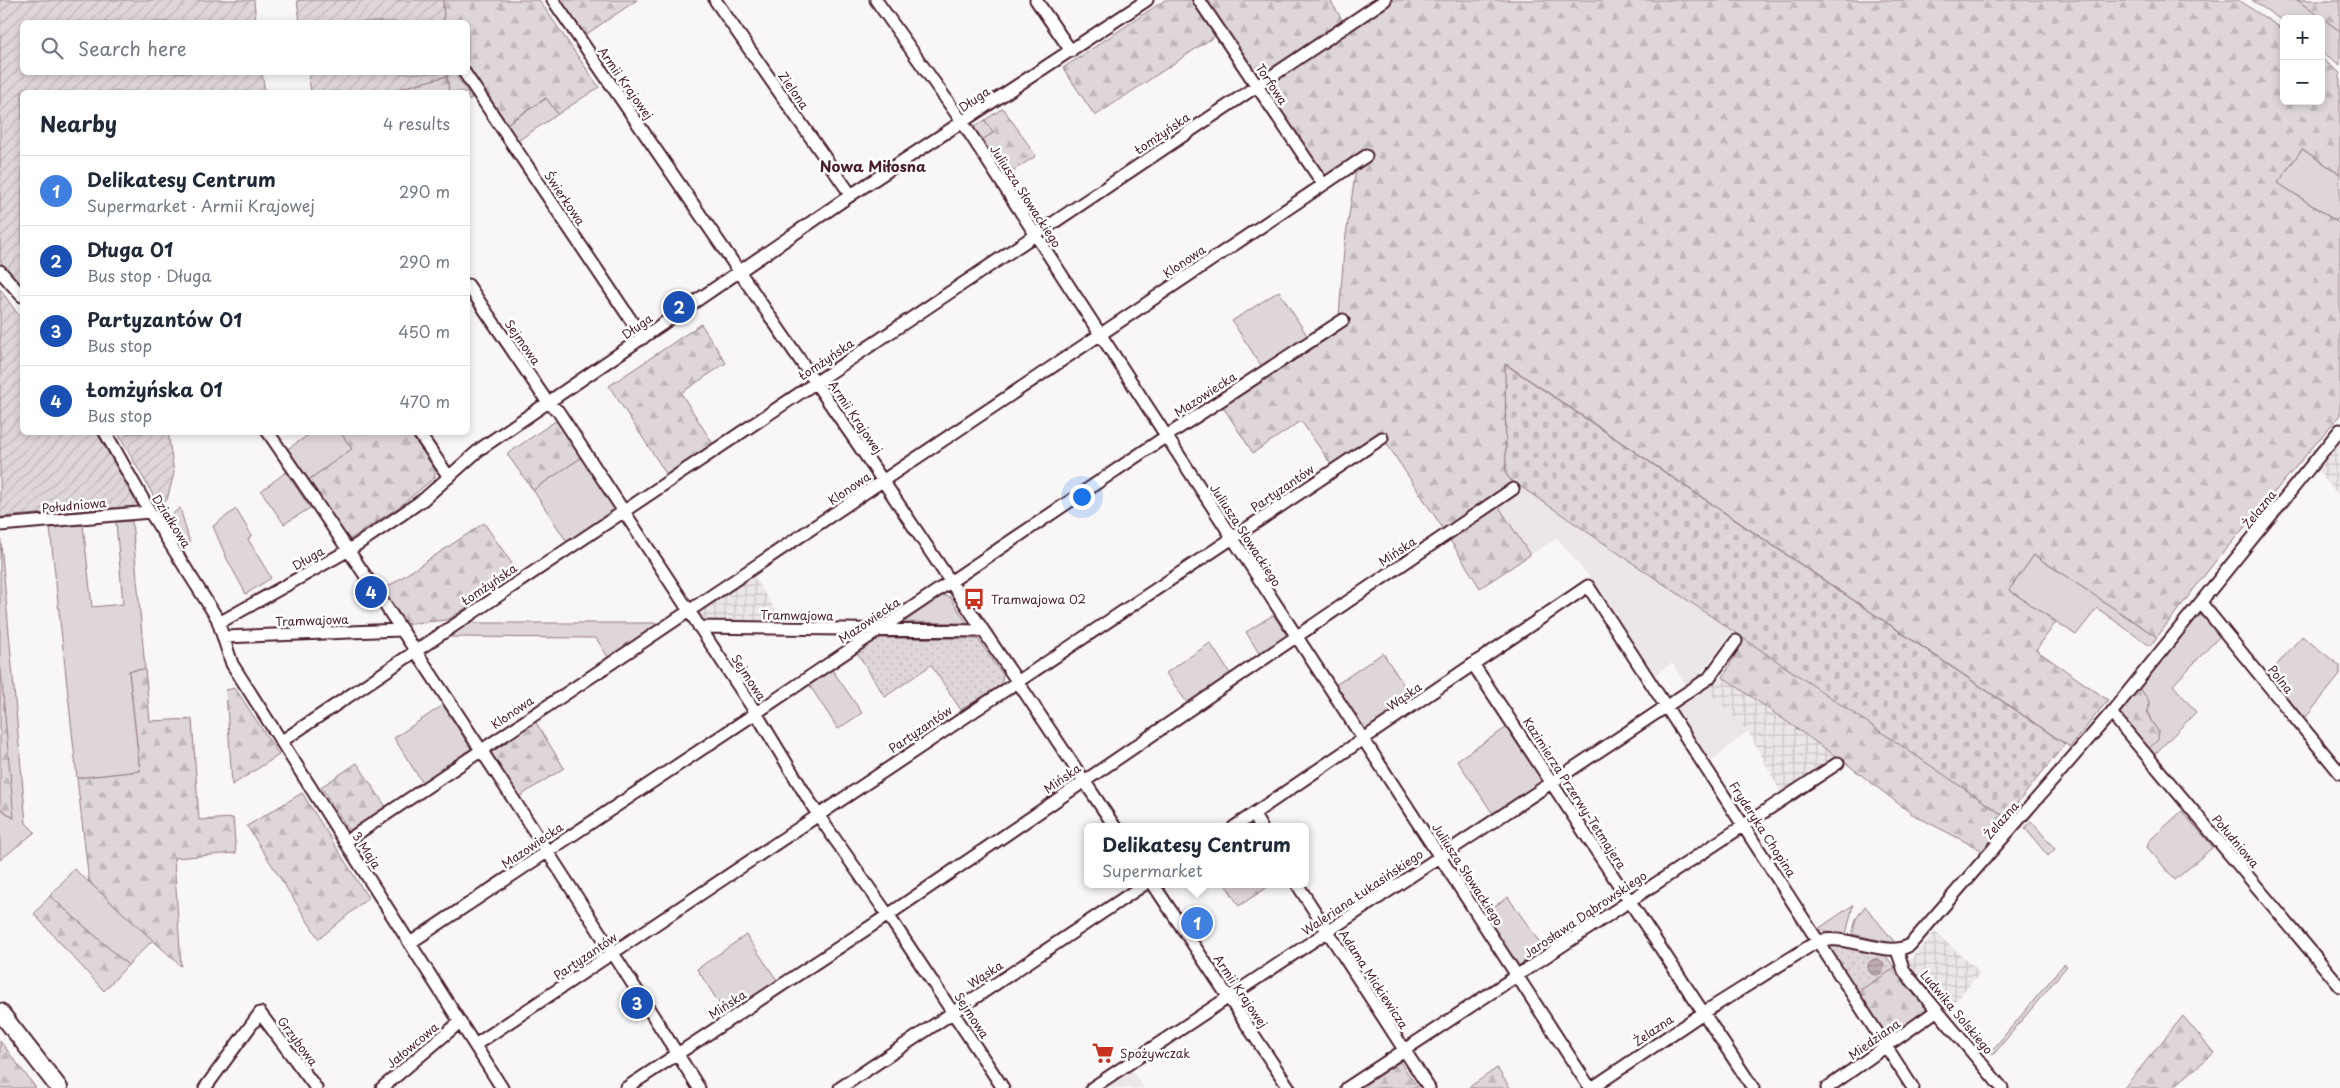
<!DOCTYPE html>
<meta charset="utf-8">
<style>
:root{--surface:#fff;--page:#f6f6f7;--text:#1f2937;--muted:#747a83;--line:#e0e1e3;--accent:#b45309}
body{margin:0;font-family:"Playpen Sans",sans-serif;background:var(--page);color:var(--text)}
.controls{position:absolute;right:15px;top:15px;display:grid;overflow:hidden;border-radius:8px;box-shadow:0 2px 8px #0003}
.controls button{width:45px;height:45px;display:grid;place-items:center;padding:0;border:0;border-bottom:1px solid var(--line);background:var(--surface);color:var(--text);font:25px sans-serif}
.you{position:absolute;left:1081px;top:496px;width:18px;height:18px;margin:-12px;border:4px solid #fff;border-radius:50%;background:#1a73e8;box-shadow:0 0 0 8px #1a73e833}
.badge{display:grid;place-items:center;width:32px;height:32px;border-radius:50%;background:var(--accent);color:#fff;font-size:16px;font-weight:700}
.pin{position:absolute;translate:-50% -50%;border:2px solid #fff;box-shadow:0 1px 5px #0006}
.popup{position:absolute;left:1084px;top:823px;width:225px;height:65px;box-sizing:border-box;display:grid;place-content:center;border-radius:8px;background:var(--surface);filter:drop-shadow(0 1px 4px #0005);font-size:16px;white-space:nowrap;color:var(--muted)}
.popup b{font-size:19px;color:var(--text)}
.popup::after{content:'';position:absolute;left:50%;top:100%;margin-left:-10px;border:10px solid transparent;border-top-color:var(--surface)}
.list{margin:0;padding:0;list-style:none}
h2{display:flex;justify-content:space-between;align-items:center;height:65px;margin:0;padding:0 20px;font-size:21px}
h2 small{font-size:16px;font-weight:400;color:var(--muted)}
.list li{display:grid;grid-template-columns:32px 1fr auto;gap:15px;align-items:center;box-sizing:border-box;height:70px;padding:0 20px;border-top:1px solid var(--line)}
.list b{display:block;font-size:19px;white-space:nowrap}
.list p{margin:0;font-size:16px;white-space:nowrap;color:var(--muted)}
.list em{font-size:16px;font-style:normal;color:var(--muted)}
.icon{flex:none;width:28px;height:28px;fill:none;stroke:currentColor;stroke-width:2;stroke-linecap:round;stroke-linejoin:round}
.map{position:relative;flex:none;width:2340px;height:1088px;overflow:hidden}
.search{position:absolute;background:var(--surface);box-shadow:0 2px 8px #0003;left:20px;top:20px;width:450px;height:55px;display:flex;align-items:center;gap:12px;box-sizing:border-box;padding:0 18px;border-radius:8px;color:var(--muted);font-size:19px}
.panel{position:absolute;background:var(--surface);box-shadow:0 2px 8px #0003;left:20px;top:90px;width:450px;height:345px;border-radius:8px}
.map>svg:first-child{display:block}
.built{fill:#ebe6e8}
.industrial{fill:url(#industrial-grid)}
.grass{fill:#ded6d9;stroke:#947a82}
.forest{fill:url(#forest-firs);stroke:#947a82}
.cemetery{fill:url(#cemetery-stones);stroke:#947a82}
.park{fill:url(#park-dots);stroke:#947a82}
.garden{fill:url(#garden-furrows);stroke:#947a82}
.water{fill:url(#water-rules);stroke:#8f747b}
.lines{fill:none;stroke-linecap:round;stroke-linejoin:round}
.street-casing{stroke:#4a1f2b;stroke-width:15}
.secondary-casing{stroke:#4a1f2b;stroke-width:20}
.street{stroke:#fff;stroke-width:11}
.secondary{stroke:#fff;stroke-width:16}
.labels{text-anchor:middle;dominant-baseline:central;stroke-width:5;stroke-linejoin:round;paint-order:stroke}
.street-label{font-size:12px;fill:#4a1f2b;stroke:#fff}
.poi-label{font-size:12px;fill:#4a1f2b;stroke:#fff;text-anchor:start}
.quarter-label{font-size:15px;font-weight:bold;fill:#4a1f2b;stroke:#fff}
</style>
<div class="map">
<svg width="2340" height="1088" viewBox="0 0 2340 1088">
<defs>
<pattern id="industrial-grid" width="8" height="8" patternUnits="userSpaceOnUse" patternTransform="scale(1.25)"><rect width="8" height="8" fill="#ebe6e8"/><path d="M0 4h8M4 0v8" fill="none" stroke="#cbc5c7"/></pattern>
<pattern id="forest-firs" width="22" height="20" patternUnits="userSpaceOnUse" patternTransform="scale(1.25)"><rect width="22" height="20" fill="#ded6d9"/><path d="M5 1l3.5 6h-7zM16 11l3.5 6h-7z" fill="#c0b7ba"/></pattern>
<pattern id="cemetery-stones" width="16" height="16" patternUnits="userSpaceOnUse" patternTransform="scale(1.25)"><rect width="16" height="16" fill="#ded6d9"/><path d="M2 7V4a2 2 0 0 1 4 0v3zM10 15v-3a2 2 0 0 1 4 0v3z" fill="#c0b7ba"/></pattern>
<pattern id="park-dots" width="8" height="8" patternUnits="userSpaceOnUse" patternTransform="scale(1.25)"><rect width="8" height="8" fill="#ded6d9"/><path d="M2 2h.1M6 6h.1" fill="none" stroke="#c0b7ba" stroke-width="1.8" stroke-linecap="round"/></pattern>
<pattern id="garden-furrows" width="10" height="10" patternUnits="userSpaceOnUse" patternTransform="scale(1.25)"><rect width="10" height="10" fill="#ded6d9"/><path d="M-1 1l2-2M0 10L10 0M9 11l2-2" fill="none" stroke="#c0b7ba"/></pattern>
<pattern id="water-rules" width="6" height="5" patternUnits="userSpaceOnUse" patternTransform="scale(1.25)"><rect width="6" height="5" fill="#bdadb0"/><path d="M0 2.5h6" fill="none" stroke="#9c8c8f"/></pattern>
</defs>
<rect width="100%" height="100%" fill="#f8f6f7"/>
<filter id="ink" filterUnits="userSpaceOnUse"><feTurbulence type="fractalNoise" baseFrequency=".02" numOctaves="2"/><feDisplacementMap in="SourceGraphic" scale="10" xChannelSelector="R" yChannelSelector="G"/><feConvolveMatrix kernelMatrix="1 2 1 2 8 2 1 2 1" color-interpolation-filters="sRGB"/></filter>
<g filter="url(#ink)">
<path class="built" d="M 1511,480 L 1733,630 L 1699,676 L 1686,685 L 1672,663 L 1652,677 L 1595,584 L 1557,538 L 1530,555 L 1499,507 L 1521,492 Z
M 1706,689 L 1748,731 L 1709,763 L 1672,711 Z
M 1132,1071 L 1144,1088 L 1111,1088 L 1110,1086 Z"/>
<path class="industrial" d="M 2340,443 L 2340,497 L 2317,470 Z
M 753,575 L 782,621 L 779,624 L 701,624 L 696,614 Z
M 1723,677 L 1763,706 L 1835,756 L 1781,793 L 1748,731 L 1706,689 Z
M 1935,932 L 1980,972 L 1946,1013 L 1908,969 L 1908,962 Z"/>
<path class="grass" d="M 2252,0 L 2297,0 L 2340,31 L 2340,65 L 2321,51 L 2321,19 L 2284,19 L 2284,22 Z
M 454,73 L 472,98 L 468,101 L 468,92 L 449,92 L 447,76 Z
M 547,98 L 558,114 L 516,142 L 505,125 Z
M 985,120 L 993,133 L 979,142 L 971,129 Z
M 2302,149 L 2340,174 L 2340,216 L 2336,221 L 2278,183 Z
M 1279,291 L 1308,337 L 1262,367 L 1232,321 Z
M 313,432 L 341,433 L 352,449 L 307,481 L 286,450 Z
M 582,457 L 615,509 L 567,542 L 533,490 Z
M 286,472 L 310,508 L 284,524 L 261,491 Z
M 180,508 L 190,543 L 182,548 L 164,521 Z
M 236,509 L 252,536 L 248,539 L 271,578 L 246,594 L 227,559 L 213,526 Z
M 132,521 L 145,669 L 129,671 L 140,771 L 77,778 L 50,528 L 83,525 L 92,607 L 123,604 L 116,522 Z
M 0,532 L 26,823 L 35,832 L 0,860 L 0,808 L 13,818 L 0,671 Z
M 2034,555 L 2157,637 L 2150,646 L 2097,608 L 2076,635 L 2009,590 Z
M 941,595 L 950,597 L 967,623 L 898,622 Z
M 1273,615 L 1288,637 L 1260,655 L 1246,632 Z
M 2198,616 L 2203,616 L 2220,636 L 2173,685 L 2196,712 L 2153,756 L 2147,750 L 2158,732 C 2152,722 2146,715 2149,703 L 2139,688 Z
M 473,620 L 474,623 L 661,623 L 608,657 L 596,638 L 448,637 Z
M 2302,636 L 2340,666 L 2340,675 L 2307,716 L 2302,716 L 2268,675 Z
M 1210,643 L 1231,675 L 1188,704 L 1166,673 Z
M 1383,653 L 1412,698 L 1364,731 L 1334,686 Z
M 831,668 L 862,713 L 838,729 L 808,683 Z
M 443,705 L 471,749 L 422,782 L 394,738 Z
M 1509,726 L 1542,781 L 1493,814 L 1457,760 Z
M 2182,811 L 2213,847 L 2175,880 L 2147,847 L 2149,841 Z
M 2031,821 L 2055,849 L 2048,856 L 2025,828 Z
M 74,869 L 154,939 L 128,965 L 50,896 Z
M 1508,897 L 1545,950 L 1519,967 L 1483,914 Z
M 1853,905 L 1846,934 L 1832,933 L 1818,929 Z
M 1865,906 L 1896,944 L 1852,934 L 1856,919 Z
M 746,935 L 777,980 L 726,1014 L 697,969 Z
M 2064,964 L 2067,966 L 1993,1055 L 1990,1053 Z"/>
<path class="forest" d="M 443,0 L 539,0 L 599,87 L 558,114 L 546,98 L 505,125 L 468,71 L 468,22 L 444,22 Z
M 561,0 L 637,0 L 585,35 Z
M 1165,0 L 1191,0 L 1215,36 L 1095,116 L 1063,68 Z
M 1206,0 L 1330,0 L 1343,21 L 1258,78 Z
M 1383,0 L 2238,0 L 2284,30 L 2284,101 L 2321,101 L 2321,58 L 2340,73 L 2340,174 L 2302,149 L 2278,183 L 2340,224 L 2340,415 L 2214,563 L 2157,637 L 2034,555 L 2009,590 L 2056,622 L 2036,650 L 2108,700 L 2070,747 L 1506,364 L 1506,474 L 1513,483 L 1444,530 L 1379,432 L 1331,464 L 1301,421 L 1253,453 L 1223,407 L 1335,334 L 1339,317 L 1344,249 L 1358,155 L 1324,178 L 1265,87 L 1379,10 Z
M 2297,0 L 2340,0 L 2340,31 Z
M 447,76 L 449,92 L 386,92 Z
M 1003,108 L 1036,156 L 1003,177 L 979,142 L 993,133 L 985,120 Z
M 701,324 L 726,363 L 681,393 L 713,444 L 667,475 L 609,386 Z
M 557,420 L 582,457 L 533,490 L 507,454 Z
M 341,433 L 410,433 L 435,469 L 435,477 L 399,507 L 347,541 L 307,481 L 352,449 Z
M 1499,507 L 1530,555 L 1480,588 L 1450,540 Z
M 484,523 L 519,574 L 447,620 L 403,624 L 383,590 Z
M 1745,638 L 2006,817 L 2011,820 L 1983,851 L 1912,814 L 1847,764 L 1723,677 Z
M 145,669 L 150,721 L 192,719 L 199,820 L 233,818 L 236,853 L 174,858 L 181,966 L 89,882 L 77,778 L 140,771 L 129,671 Z
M 0,671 L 1,671 L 14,818 L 0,808 Z
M 235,688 L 279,755 L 232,785 L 226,690 Z
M 2139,688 L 2148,699 L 2149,703 L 2147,710 L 2150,719 L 2158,731 L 2158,740 L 2147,750 L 2119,715 Z
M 535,721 L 564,768 L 517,798 L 489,752 Z
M 357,763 L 386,807 L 350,832 L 321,787 Z
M 302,793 L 368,898 L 319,939 L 247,826 Z
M 1225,884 L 1272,884 L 1239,906 Z
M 50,896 L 128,965 L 104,991 L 34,914 Z
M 1892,969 L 1928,1011 L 1888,1040 L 1857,992 Z
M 2183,1016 L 2214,1053 L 2172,1088 L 2124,1088 Z
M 0,1041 L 36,1088 L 0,1088 Z
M 1400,1062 L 1418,1088 L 1360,1088 Z
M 1497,1068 L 1510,1088 L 1468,1088 Z"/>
<path class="cemetery" d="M 1505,364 L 2065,744 L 2006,817 L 1511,480 L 1506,474 Z"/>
<path class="park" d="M 875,638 L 978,639 L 1003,675 L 1001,685 L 961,710 L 931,665 L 885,697 L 856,651 Z
M 1825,944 L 1882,951 L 1895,968 L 1857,992 Z"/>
<path class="garden" d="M 0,0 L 254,0 L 256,22 L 22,22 L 22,72 L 262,73 L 265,92 L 22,92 L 22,290 L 0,261 Z
M 297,0 L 443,0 L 444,22 L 300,22 Z
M 447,73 L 447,76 L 386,92 L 311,92 L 308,73 Z
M 0,289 L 22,320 L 22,432 L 97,433 L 138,506 L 0,517 Z
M 118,433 L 168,433 L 174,473 L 167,500 L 157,502 Z"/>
<path class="water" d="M1868 967a8 8 0 1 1 16 0a8 8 0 1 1-16 0Z"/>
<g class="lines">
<g class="street-casing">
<path id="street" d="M 553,0 L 883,481 L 1115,827
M 715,0 L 851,195
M 876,0 L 963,123 L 1590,1088
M 1036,0 L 1071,51
M 1199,0 L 1323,184
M 464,72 L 643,338
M 0,271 L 22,296
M 468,285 L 548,403 L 558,411 L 756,713 L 818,815 L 888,915 L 1003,1088
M 105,432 L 150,512 L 217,618 L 232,664 L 502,1088
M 268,432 C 416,648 559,867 699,1088
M 418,432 L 449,477
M 0,525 L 150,512
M 2201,603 L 2340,773
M 219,623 L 349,550 L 401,515 L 424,499 L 480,449 L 851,195 L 1147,0
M 699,627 L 983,631
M 224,637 L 401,630
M 1473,664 L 1753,1088
M 2111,713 L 2340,986
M 282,741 L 1385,0
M 1253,814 L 1261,827
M 1234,827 L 1588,586 L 1913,1088
M 345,842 L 1366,156
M 1153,884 L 1289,1088
M 1297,884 L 1429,1088
M 410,943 L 756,713 L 1165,437 L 1343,320
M 1897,950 L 1904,971 L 2002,1088
M 475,1045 L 1382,438
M 205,1088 L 260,1013 L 316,1088
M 382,1088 L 460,1022
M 626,1088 L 888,915 L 1513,489
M 840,1088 L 1145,884
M 1092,1088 L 1709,678 L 1736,641
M 1347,1088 L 1838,763
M 1592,1088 L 1703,1013 L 1818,941 C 1846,933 1887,959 1910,945 L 2111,713 L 2340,430
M 1827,1088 L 1936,1011"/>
</g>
<g class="secondary-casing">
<path id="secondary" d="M 0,1012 L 59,1088"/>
</g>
<use href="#street" class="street"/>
<use href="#secondary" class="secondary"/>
</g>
</g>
<defs>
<g id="bus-bare" transform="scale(1.725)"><path d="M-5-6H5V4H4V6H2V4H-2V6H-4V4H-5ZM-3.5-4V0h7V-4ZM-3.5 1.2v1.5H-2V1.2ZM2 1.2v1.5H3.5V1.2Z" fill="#c8321e" stroke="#fff" stroke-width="2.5" paint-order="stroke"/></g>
<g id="supermarket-bare" transform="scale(1.725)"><path d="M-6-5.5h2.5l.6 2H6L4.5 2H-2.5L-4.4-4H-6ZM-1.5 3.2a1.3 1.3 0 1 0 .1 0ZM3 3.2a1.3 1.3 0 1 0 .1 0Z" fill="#c8321e" stroke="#fff" stroke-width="2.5" paint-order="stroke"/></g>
</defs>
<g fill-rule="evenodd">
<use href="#bus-bare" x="974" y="599"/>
<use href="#supermarket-bare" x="1103" y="1053"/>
</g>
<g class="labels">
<g class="street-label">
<text transform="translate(626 83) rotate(55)">Armii Krajowej</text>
<text transform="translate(1272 84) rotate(56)">Torfowa</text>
<text transform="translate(794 90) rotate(55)">Zielona</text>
<text transform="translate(974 99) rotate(-34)">Długa</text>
<text transform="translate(1162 133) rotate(-34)">Łomżyńska</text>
<text transform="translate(1026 196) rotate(57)">Juliusza Słowackiego</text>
<text transform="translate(565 198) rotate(56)">Świerkowa</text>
<text transform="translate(1184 261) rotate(-34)">Klonowa</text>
<text transform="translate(637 326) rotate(-35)">Długa</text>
<text transform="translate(523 342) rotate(55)">Sejmowa</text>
<text transform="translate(826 359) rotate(-34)">Łomżyńska</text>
<text transform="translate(1205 394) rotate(-33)">Mazowiecka</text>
<text transform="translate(856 417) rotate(56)">Armii Krajowej</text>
<text transform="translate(849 488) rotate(-34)">Klonowa</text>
<text transform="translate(1282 488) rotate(-34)">Partyzantów</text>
<text transform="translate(74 505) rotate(-5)">Południowa</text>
<text transform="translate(2259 509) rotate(-51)">Żelazna</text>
<text transform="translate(172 521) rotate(58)">Działkowa</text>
<text transform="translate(1246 535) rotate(57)">Juliusza Słowackiego</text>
<text transform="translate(1397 551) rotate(-34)">Mińska</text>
<text transform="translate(308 558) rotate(-30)">Długa</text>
<text transform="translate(489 584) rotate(-34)">Łomżyńska</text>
<text transform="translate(797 615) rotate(1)">Tramwajowa</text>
<text transform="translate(312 620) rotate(-2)">Tramwajowa</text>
<text transform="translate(869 620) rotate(-34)">Mazowiecka</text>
<text transform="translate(749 677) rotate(57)">Sejmowa</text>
<text transform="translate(2281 679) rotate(51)">Polna</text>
<text transform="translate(1404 696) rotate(-35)">Wąska</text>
<text transform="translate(512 712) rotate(-34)">Klonowa</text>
<text transform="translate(920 729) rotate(-34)">Partyzantów</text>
<text transform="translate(1062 778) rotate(-35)">Mińska</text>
<text transform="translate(1575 793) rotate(57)">Kazimierza Przerwy-Tetmajera</text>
<text transform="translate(2001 820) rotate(-49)">Żelazna</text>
<text transform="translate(1763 829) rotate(57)">Fryderyka Chopina</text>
<text transform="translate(2236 841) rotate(50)">Południowa</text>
<text transform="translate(532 845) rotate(-34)">Mazowiecka</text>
<text transform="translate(367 850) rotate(57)">3 Maja</text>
<text transform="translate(1468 874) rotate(57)">Juliusza Słowackiego</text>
<text transform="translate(1362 892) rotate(-34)">Waleriana Łukasińskiego</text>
<text transform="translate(1585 914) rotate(-34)">Jarosława Dąbrowskiego</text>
<text transform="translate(585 956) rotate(-34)">Partyzantów</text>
<text transform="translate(985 974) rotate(-33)">Wąska</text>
<text transform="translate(1374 979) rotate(57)">Adama Mickiewicza</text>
<text transform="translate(1241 991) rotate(56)">Armii Krajowej</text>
<text transform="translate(727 1004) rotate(-33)">Mińska</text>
<text transform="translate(1957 1012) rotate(50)">Ludwika Solskiego</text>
<text transform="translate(972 1015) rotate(57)">Sejmowa</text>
<text transform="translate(1653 1030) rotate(-34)">Żelazna</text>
<text transform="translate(1874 1039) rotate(-35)">Miedziana</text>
<text transform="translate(298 1041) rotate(53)">Grzybowa</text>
<text transform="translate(412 1045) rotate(-40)">Jałowcowa</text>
</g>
<g class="poi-label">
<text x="991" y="599">Tramwajowa 02</text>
<text x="1120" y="1053">Spożywczak</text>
</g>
<g class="quarter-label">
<text x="873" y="165">Nowa Miłosna</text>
</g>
</g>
</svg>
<div class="controls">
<button>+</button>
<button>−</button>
</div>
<div class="you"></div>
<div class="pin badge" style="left:1197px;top:923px;background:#3f7fe0">1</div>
<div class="popup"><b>Delikatesy Centrum</b>Supermarket</div>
<div class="pin badge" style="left:679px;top:307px;background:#1a4fb4">2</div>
<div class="pin badge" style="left:637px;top:1003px;background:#1a4fb4">3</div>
<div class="pin badge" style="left:371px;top:592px;background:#1a4fb4">4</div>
<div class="search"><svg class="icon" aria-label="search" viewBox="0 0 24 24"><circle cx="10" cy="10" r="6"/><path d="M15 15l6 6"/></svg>Search here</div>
<section class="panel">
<h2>Nearby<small>4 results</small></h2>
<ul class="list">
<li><span class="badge" style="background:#3f7fe0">1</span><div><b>Delikatesy Centrum</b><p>Supermarket · Armii Krajowej</p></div><em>290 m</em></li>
<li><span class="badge" style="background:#1a4fb4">2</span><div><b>Długa 01</b><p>Bus stop · Długa</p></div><em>290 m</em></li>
<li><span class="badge" style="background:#1a4fb4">3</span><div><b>Partyzantów 01</b><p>Bus stop</p></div><em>450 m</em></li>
<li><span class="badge" style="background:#1a4fb4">4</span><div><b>Łomżyńska 01</b><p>Bus stop</p></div><em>470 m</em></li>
</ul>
</section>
</div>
